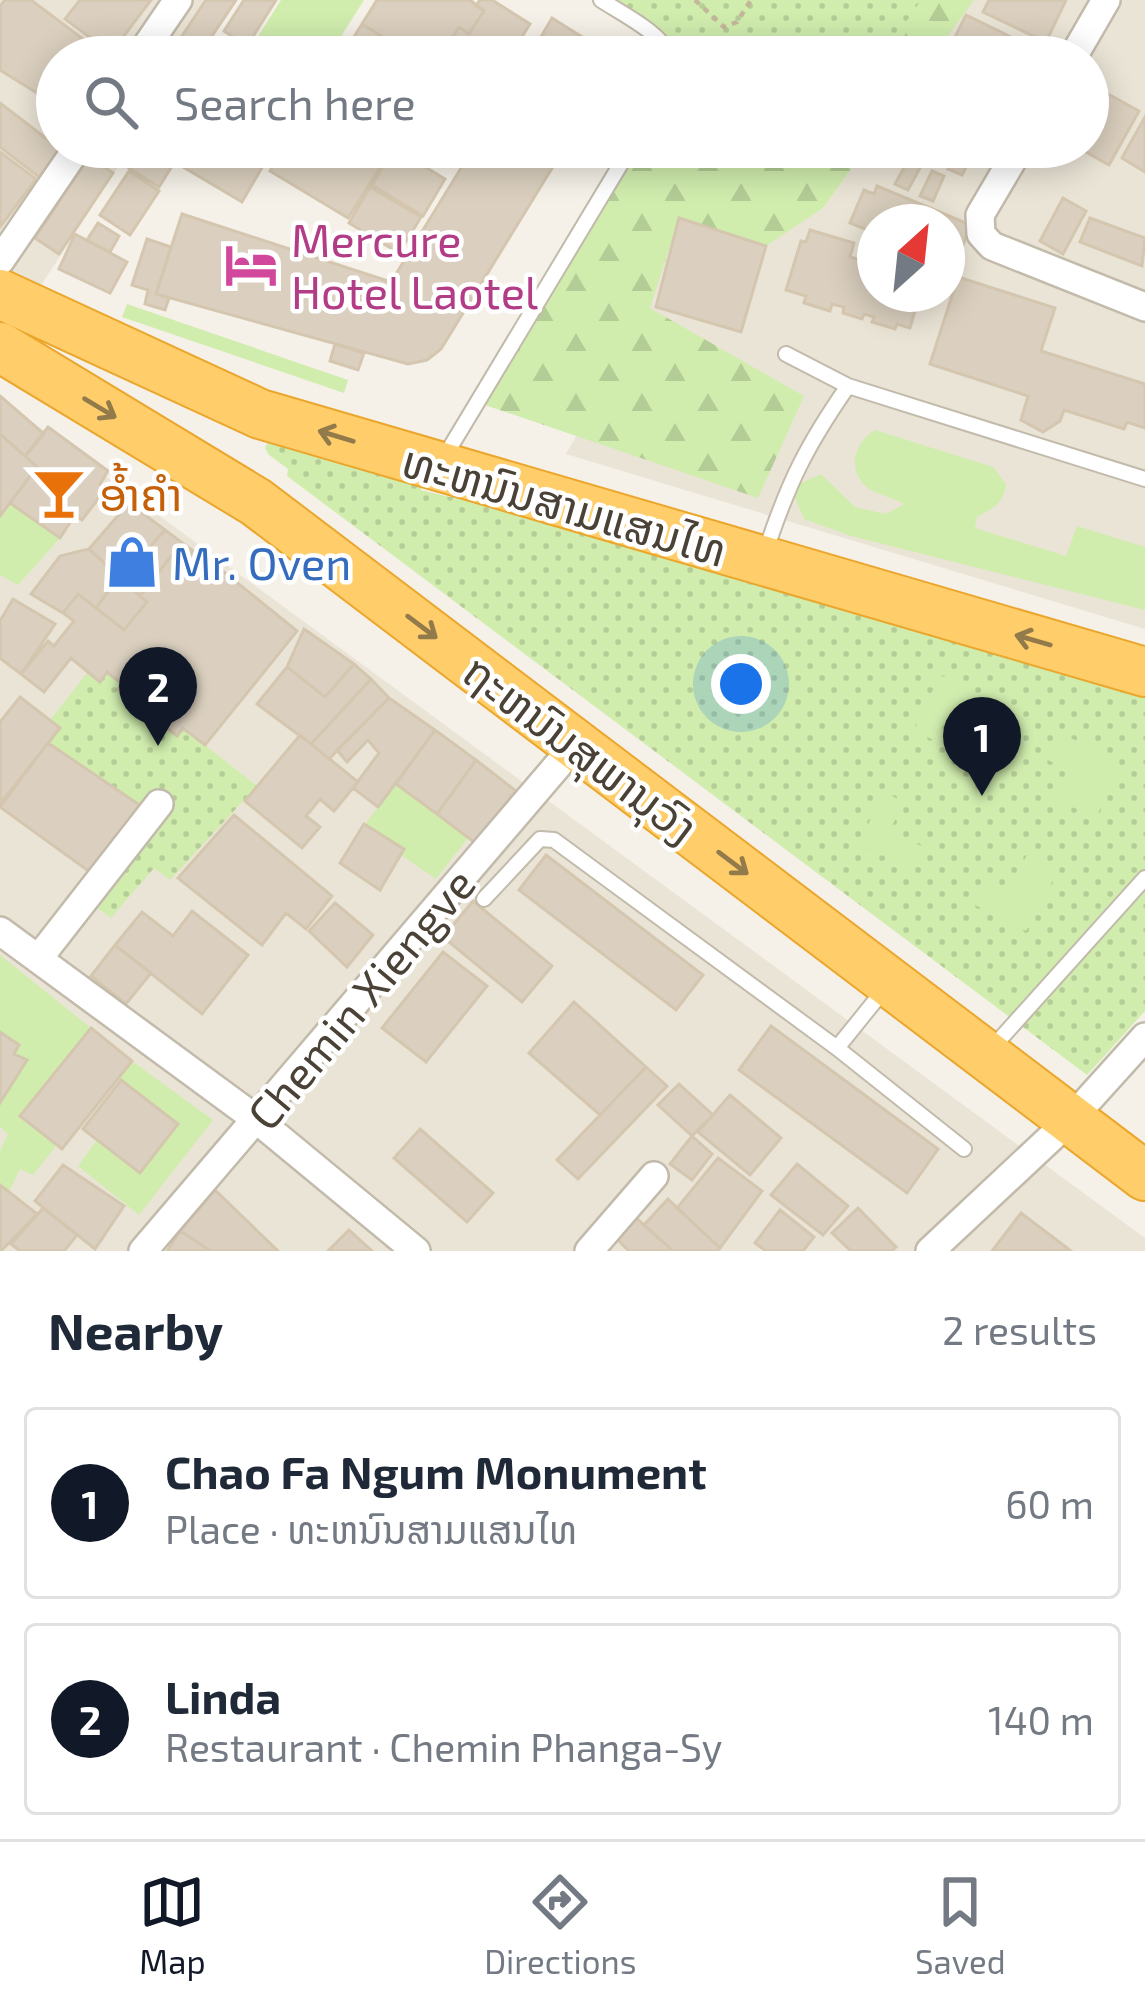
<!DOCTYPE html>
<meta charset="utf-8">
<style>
:root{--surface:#fff;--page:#f6f6f7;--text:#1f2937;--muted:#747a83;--line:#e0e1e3;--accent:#111827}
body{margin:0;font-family:"Exo 2","Noto Sans Lao",sans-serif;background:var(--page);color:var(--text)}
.compass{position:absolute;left:857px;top:204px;width:108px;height:108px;border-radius:50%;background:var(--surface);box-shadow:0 6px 30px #0003;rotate:27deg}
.you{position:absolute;left:741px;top:684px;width:42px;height:42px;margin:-30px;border:9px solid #fff;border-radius:50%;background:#1a73e8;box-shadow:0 0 0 18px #1a73e833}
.badge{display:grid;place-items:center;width:78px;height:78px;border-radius:50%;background:var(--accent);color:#fff;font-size:39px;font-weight:700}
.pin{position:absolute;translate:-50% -99px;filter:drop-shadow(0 3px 6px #0008)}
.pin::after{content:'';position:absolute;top:63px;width:42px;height:36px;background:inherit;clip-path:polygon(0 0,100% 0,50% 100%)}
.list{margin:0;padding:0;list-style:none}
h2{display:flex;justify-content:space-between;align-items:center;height:156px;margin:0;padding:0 48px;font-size:51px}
h2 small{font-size:39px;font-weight:400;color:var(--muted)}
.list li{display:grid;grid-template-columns:78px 1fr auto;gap:36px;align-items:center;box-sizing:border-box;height:192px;margin:0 24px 24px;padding:0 24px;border:3px solid var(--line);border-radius:12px}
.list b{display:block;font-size:45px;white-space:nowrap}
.list p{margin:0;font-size:39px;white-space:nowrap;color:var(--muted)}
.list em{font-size:39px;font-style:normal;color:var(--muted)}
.icon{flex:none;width:66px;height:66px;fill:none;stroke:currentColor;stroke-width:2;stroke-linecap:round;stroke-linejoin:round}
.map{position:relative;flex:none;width:1145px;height:1251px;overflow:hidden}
.search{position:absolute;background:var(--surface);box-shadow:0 6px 30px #0003;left:36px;right:36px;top:36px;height:132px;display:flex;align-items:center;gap:30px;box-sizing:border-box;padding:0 42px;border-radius:66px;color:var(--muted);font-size:45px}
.sheet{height:588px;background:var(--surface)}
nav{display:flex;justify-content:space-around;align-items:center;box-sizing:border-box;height:168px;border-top:3px solid var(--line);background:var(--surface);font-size:33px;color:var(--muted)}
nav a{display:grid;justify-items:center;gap:6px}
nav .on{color:var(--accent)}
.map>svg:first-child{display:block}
.residential{fill:#eae4d6;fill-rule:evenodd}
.grass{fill:url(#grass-dots)}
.forest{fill:url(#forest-firs)}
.garden{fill:#d0edae}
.building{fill:#dbd0bf;stroke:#d4c6af;stroke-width:3}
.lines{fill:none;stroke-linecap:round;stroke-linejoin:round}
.lane-casing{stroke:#c2baaa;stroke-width:18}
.street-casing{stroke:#c2baaa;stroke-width:32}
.highway-casing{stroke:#eba62d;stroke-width:52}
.path{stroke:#c5b69a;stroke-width:4.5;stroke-dasharray:6 6;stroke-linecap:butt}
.lane{stroke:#fff;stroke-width:14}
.street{stroke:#fff;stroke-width:27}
.highway{stroke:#ffce6a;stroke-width:48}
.oneway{stroke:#927a4b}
.labels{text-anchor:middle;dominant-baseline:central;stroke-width:9;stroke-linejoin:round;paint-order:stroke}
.hotel-label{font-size:45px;fill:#b23c85;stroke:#fff;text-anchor:start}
.food-label{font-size:45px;fill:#c56008;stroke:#fff;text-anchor:start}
.street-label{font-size:45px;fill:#4a4236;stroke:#fff}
.shop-label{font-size:45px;fill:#366cbe;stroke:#fff;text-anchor:start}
</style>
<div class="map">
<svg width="1145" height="1251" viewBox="0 0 1145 1251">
<defs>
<pattern id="grass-dots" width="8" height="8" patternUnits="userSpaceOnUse" patternTransform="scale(3)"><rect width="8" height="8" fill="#d0edae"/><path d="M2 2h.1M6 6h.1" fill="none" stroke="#b4cc96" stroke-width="1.8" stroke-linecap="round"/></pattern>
<pattern id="forest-firs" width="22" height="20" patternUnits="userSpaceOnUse" patternTransform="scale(3)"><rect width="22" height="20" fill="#d0edae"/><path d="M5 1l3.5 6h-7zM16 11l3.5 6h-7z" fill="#b4cc96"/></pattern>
</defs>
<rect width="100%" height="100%" fill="#f5f1e8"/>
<path class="residential" d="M 0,0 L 228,0 L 190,57 L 57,57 L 57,147 L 131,147 L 38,290 L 0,264 Z
M 974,0 L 1145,0 L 1145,629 L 566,454 L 649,309 L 679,218 L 823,208 L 867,147 L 1088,147 L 1088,57 L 932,57 ZM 875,222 L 947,222 L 947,294 L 875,294 Z
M 0,399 L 1145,1238 L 1145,1251 L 0,1251 Z"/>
<path class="grass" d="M 601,0 L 974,0 L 932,57 L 672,57 Z
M 275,440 L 424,482 L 421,490 L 450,497 L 453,492 L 1145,671 L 1145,1011 L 1087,1075 L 287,476 L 288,469 L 269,455 L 265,448 L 268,442 Z
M 88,672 L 100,681 L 107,672 L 177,735 L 183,728 L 257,786 L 170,880 L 154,868 L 111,918 L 79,894 L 146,810 L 48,743 L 59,728 L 50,720 Z"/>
<path class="forest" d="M 921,0 L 974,0 L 932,57 L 882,57 Z
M 655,147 L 867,147 L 823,208 L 766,246 L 679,218 L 650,308 L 804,396 L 758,498 L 485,405 L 614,175 Z"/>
<path class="garden" d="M 281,0 L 364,0 L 328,57 L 280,57 L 255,41 Z
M 127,304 L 348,380 L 344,393 L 122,317 Z
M 875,430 L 993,467 L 1006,484 C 1004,503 993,509 977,517 L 975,528 L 1066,556 L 1077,526 L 1145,547 L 1145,610 L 851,536 L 804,519 L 791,488 L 821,474 L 855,507 L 886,514 L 904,504 C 894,498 878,495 868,488 C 846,471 854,442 875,430 Z
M 10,503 L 60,538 L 18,585 L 0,575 L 0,516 Z
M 940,675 L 995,702 L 982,726 L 951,711 L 935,741 L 914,730 Z
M 1060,732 L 1120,765 L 1096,818 L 1055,799 L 1069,771 L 1046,759 Z
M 396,784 L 468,838 L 436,879 L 401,855 L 403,849 L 365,824 Z
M 884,792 L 904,802 L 890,830 L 923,847 L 912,871 L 859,843 Z
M 1029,851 L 1060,867 L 1026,931 L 975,905 L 988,879 L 1009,889 Z
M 0,955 L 91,1028 L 21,1115 L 57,1145 L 33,1175 L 20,1169 L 9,1192 L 0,1185 L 0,1151 L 8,1134 L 0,1127 L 0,1103 L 27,1060 L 14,1054 L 18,1045 L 0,1032 Z
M 132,1061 L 213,1120 L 139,1215 L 78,1166 L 97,1140 L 178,1124 L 119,1077 Z"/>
<path class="building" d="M 5,0 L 31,0 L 87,42 L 87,57 L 57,57 L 57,98 L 53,103 L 0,70 L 0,6 Z
M 80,0 L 151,0 L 111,53 L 65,19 Z
M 206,0 L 236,0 L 198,57 L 168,57 Z
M 244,0 L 276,0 L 247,46 L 224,31 Z
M 377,0 L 470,0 L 484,11 L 469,34 L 459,27 L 440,57 L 416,57 L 362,24 Z
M 480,0 L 492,0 L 530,24 L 509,57 L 440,57 L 459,27 L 469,34 L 484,11 L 476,6 Z
M 989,0 L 1066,0 L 1046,42 L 983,12 Z
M 966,15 L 1015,39 L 1006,57 L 945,57 Z
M 552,18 L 614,57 L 529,57 Z
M 362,24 L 396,45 L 389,57 L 351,57 L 344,53 Z
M 1015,39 L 1046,57 L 1006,57 Z
M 1088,83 L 1139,111 L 1109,165 L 1077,147 L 1088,147 Z
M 0,103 L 60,149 L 39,177 L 0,147 Z
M 1145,117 L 1145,172 L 1122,158 Z
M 142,147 L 184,147 L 159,187 L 129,168 Z
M 194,147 L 263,147 L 271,152 L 242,202 L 183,167 Z
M 285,147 L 393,147 L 348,218 L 270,171 Z
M 474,147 L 565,147 L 441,349 L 427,360 L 408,364 L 156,294 L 182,214 L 391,282 Z
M 959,147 L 973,153 L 962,175 L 948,169 Z
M 394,148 L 445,179 L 423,216 L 372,185 Z
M 0,152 L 36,179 L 0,227 Z
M 89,157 L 113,173 L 59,254 L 35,238 Z
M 908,160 L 921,166 L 908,190 L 895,184 Z
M 129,171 L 159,191 L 130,235 L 100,215 Z
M 932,171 L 944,176 L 933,201 L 920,196 Z
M 877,186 L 971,225 L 957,259 L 947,255 L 947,222 L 875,222 L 875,233 L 850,223 L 864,190 L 874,194 Z
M 370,187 L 421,217 L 399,253 L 349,223 Z
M 1063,198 L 1086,211 L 1063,254 L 1040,241 Z
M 679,218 L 766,246 L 741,332 L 656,307 Z
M 1090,218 L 1145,238 L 1142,266 L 1080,242 Z
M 98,223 L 119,236 L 110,252 L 87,240 Z
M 810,230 L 854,243 L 850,257 L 875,264 L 875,294 L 920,294 L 910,328 L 897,324 L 895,329 L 872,322 L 874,317 L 864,314 L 862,319 L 843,313 L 844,307 L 832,304 L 830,311 L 804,303 L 806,296 L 786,290 L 801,241 L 806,242 Z
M 75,234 L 127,262 L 110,293 L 59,269 Z
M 147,239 L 171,247 L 156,294 L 169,298 L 165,310 L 145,304 L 148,290 L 132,285 Z
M 958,277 L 1055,308 L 1041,351 L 1145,384 L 1145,428 L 1127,422 L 1124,429 L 1064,410 L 1060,421 L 1043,432 L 1021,420 L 1028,396 L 930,364 Z
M 335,344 L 364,353 L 358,370 L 330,361 Z
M 0,396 L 44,434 L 25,456 L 0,434 Z
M 48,427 L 108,471 L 100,484 L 105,490 L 82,520 L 75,515 L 60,538 L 10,503 L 37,467 L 25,456 Z
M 0,434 L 37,467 L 0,516 Z
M 129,503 L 165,530 L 131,568 L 149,584 L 140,596 L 89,549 Z
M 165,530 L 196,553 L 194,556 L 180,545 L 149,584 L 131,568 Z
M 180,545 L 194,556 L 198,551 L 297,631 L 205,745 L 183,728 L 177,736 L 118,689 L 122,684 L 107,672 L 100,682 L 71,658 L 44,692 L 21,674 L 48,641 L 54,646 L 74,621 L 63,613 L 78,594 L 124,630 L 147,602 L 140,596 Z
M 89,549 L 119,577 L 96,608 L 78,594 L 63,613 L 31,594 L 60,556 Z
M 119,577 L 147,602 L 124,630 L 96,608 Z
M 13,599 L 55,624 L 21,674 L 0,658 L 0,621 Z
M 304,629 L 354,664 L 325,697 L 287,667 Z
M 354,664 L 371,679 L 311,744 L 257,704 L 287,667 L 325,697 Z
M 371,679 L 389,698 L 329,759 L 311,744 Z
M 20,697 L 60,728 L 0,804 L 0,722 Z
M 389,698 L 435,730 L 378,807 L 353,788 L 379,753 L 368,740 L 347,762 L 337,750 Z
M 435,730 L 476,760 L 437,814 L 396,784 Z
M 300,735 L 358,782 L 334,811 L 320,799 L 306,816 L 320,827 L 302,848 L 245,801 Z
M 48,743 L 147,810 L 94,875 L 0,807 Z
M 476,760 L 516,791 L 474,842 L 437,814 Z
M 234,815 L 332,896 L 306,929 L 286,913 L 262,945 L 178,878 Z
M 364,824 L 404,849 L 380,890 L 340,863 Z
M 546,855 L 703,975 L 676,1010 L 519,890 Z
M 473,901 L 552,966 L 522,1002 L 443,937 Z
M 335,903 L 373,935 L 347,967 L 309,931 Z
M 192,911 L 248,955 L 202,1014 L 115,945 L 142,912 L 173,936 Z
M 115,945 L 151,973 L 126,1004 L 91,976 Z
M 443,952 L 487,986 L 426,1062 L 382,1028 Z
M 574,1002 L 646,1067 L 600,1115 L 529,1053 Z
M 771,1026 L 938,1149 L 907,1193 L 739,1070 Z
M 91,1028 L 132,1061 L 62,1149 L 20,1116 Z
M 0,1032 L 19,1045 L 14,1054 L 27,1060 L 0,1103 Z
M 646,1067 L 667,1086 L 578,1179 L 557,1160 Z
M 121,1080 L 178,1124 L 140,1173 L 83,1129 Z
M 679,1084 L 713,1115 L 692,1136 L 658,1105 Z
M 730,1095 L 781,1138 L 750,1175 L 698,1132 Z
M 420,1129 L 493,1193 L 467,1222 L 394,1158 Z
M 692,1136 L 712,1154 L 692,1180 L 670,1164 Z
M 718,1158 L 762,1191 L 720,1248 L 677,1208 Z
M 797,1164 L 848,1206 L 823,1235 L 771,1195 Z
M 63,1165 L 124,1206 L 95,1249 L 35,1201 Z
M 0,1185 L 37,1214 L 1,1251 L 0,1251 Z
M 215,1190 L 278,1251 L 211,1251 L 180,1231 Z
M 668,1199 L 720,1248 L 717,1251 L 673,1251 L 644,1225 Z
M 43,1208 L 77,1235 L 64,1251 L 20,1251 L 11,1244 Z
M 858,1208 L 896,1247 L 892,1251 L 851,1251 L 832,1233 Z
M 780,1210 L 814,1237 L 803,1251 L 766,1251 L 755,1243 Z
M 1021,1213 L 1071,1251 L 992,1251 Z
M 634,1216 L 673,1251 L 629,1251 L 613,1235 Z
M 349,1230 L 372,1251 L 328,1251 Z
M 180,1231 L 211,1251 L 167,1251 Z"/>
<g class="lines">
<g class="lane-casing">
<path id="lane" d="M 601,0 C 626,16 658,31 672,57
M 786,354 L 848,386 L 1145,479
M 445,456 L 631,147
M 766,550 C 789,481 807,445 848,386
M 484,899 L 540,839 L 554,840 L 837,1048 L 964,1149
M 993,1047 L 1145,878
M 837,1048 L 883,991"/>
</g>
<g class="street-casing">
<path id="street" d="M 139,57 L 178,0
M 1073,57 L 1106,0
M 1020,147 L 980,215 L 981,234 L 992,246 L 1145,307
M 0,261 L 78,147
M 0,931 L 256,1119 L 416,1251
M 38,959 L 159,804
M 143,1251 L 576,744
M 589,1251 L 654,1176
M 930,1251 L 1071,1119 L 1145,1037"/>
</g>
<g class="highway-casing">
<path id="highway" d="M 0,294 L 260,414 L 1145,672
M 0,347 L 256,502 L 1145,1176"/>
</g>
<path class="path" d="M 695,0 L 724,27 L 737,22 L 751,0"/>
<use href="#lane" class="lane"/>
<use href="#street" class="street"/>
<use href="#highway" class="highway"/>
</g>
<defs><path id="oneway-shaft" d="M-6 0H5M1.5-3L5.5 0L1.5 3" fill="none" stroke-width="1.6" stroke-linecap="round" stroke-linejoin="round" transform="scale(3)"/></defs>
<g class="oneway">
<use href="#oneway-shaft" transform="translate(100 408) rotate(31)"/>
<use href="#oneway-shaft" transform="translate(336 436) rotate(-163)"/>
<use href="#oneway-shaft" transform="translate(422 627) rotate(37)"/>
<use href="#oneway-shaft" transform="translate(1033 640) rotate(-164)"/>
<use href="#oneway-shaft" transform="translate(733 863) rotate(37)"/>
</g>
<defs>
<g id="hotel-bare" transform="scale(4.14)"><path d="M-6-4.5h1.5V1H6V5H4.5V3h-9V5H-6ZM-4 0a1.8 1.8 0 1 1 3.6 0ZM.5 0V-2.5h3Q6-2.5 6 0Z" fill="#d1479c" stroke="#fff" stroke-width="2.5" paint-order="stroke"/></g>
<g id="bar-bare" transform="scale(4.14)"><path d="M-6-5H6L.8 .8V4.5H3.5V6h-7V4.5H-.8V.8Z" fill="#e8710a" stroke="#fff" stroke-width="2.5" paint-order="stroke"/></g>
<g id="shop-bare" transform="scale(4.14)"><path d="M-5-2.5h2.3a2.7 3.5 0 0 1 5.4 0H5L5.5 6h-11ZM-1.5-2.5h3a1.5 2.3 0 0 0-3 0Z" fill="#3f7fe0" stroke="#fff" stroke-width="2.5" paint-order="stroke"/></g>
</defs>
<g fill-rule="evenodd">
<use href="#hotel-bare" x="251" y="265"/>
<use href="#bar-bare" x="59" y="493"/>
<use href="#shop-bare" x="132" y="562"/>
</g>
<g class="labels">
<g class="hotel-label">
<text x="291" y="239">Mercure<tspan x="291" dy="52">Hotel Laotel</tspan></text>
</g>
<g class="food-label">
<text x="99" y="493">ອ້ຳຄຳ</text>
</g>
<g class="street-label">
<text transform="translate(565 504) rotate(16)">ທະຫນົນສາມແສນໄທ</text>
<text transform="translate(581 748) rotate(37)">ຖະຫນົນສຸພານຸວົງ</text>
<text transform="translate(360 998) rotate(-50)">Chemin Xiengve</text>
</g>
<g class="shop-label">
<text x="172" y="562">Mr. Oven</text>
</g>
</g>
</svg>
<svg class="compass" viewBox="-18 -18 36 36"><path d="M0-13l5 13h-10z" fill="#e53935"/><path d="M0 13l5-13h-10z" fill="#747a83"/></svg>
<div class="you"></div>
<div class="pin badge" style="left:982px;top:796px">1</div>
<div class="pin badge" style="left:158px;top:746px">2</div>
<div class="search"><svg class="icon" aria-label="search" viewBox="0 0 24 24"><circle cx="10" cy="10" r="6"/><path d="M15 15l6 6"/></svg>Search here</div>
</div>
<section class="sheet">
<h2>Nearby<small>2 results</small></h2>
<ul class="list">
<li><span class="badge">1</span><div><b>Chao Fa Ngum Monument</b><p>Place · ທະຫນົນສາມແສນໄທ</p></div><em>60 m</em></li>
<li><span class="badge">2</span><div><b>Linda</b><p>Restaurant · Chemin Phanga-Sy</p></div><em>140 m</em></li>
</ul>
</section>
<nav>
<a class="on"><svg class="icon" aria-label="map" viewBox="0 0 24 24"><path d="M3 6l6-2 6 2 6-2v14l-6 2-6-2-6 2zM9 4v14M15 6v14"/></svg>Map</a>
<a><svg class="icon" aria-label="directions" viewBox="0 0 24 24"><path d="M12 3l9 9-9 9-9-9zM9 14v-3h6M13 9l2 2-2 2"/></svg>Directions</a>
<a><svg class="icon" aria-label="saved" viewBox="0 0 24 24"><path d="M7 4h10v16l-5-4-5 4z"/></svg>Saved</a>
</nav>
